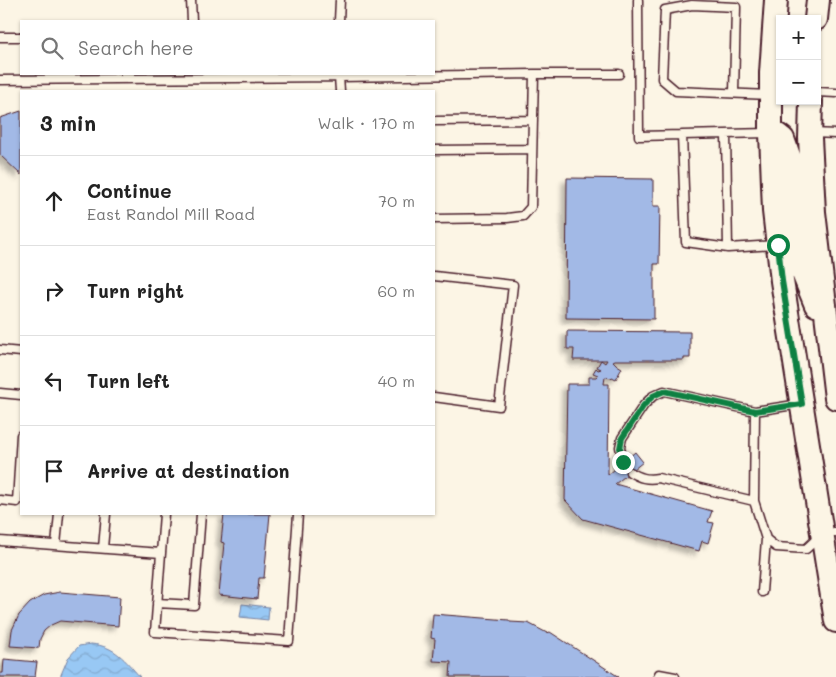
<!DOCTYPE html>
<meta charset="utf-8">
<style>
:root{--surface:#fff;--page:#f2f2f2;--text:#222;--muted:#767676;--line:#e0e0e0}
body{margin:0;font-family:Mali,sans-serif;background:var(--page);color:var(--text)}
.controls{position:absolute;right:15px;top:15px;display:grid;overflow:hidden;border-radius:0px;box-shadow:0 1px 4px #0004}
.controls button{width:45px;height:45px;display:grid;place-items:center;padding:0;border:0;border-bottom:1px solid var(--line);background:var(--surface);color:var(--text);font:25px sans-serif}
.stop{position:absolute;width:15px;height:15px;margin:-11px;border:4px solid #0b8043;border-radius:50%;background:#fff}
.stop.end{background:#0b8043;border-color:#fff;box-shadow:0 1px 5px #0008}
.list{margin:0;padding:0;list-style:none}
h2{display:flex;justify-content:space-between;align-items:center;height:65px;margin:0;padding:0 20px;font-size:21px}
h2 small{font-size:16px;font-weight:400;color:var(--muted)}
.list li{display:grid;grid-template-columns:32px 1fr auto;gap:15px;align-items:center;box-sizing:border-box;height:90px;padding:0 20px;border-top:1px solid var(--line)}
.list b{display:block;font-size:19px;white-space:nowrap}
.list p{margin:0;font-size:16px;white-space:nowrap;color:var(--muted)}
.list em{font-size:16px;font-style:normal;color:var(--muted)}
.icon{flex:none;width:28px;height:28px;fill:none;stroke:currentColor;stroke-width:2;stroke-linecap:round;stroke-linejoin:round}
.map{position:relative;flex:none;width:836px;height:677px;overflow:hidden}
.search{position:absolute;background:var(--surface);box-shadow:0 1px 4px #0004;left:20px;top:20px;width:415px;height:55px;display:flex;align-items:center;gap:12px;box-sizing:border-box;padding:0 18px;border-radius:0px;color:var(--muted);font-size:19px}
.panel{position:absolute;background:var(--surface);box-shadow:0 1px 4px #0004;left:20px;top:90px;width:415px;height:425px;border-radius:0px}
.map>svg:first-child{display:block}
.water{fill:url(#water-waves);stroke:#7984a4}
.building{fill:#a2b9e6;stroke:#4a1f2b;filter:url(#shadow)}
.lines{fill:none;stroke-linecap:round;stroke-linejoin:round}
.service-casing{stroke:#4a1f2b;stroke-width:11}
.secondary-casing{stroke:#4a1f2b;stroke-width:26}
.service{stroke:#fcf5e5;stroke-width:8}
.secondary{stroke:#fcf5e5;stroke-width:22}
.route{stroke:#0b8043;stroke-width:6}
</style>
<div class="map">
<svg width="836" height="677" viewBox="0 0 836 677">
<defs>
<pattern id="water-waves" width="16" height="10" patternUnits="userSpaceOnUse" patternTransform="scale(1.25)"><rect width="16" height="10" fill="#98c8f4"/><path d="M0 5q4-4 8 0t8 0" fill="none" stroke="#84abd1"/></pattern>
<filter id="shadow"><feDropShadow dx="-4.5" dy="4.5" stdDeviation="2.5" flood-color="#0004"/></filter>
</defs>
<rect width="100%" height="100%" fill="#fcf5e5"/>
<filter id="ink" filterUnits="userSpaceOnUse"><feTurbulence type="fractalNoise" baseFrequency=".02" numOctaves="2"/><feDisplacementMap in="SourceGraphic" scale="10" xChannelSelector="R" yChannelSelector="G"/><feConvolveMatrix kernelMatrix="1 2 1 2 8 2 1 2 1" color-interpolation-filters="sRGB"/></filter>
<g filter="url(#ink)">
<path class="water" d="M 242,604 L 269,607 L 268,620 L 240,617 Z
M 91,644 C 115,646 125,660 140,677 L 60,677 L 68,658 L 79,646 Z"/>
<path class="building" d="M 21,111 L 21,175 L 0,155 L 0,118 Z
M 567,178 L 653,179 L 653,206 L 660,206 L 659,264 L 654,264 L 654,319 L 566,318 Z
M 567,331 L 690,332 L 690,358 L 684,358 L 684,360 L 615,360 L 613,361 L 617,365 L 622,368 L 616,379 L 612,377 L 611,378 L 605,377 L 604,384 L 609,384 L 608,475 L 635,452 L 643,462 L 615,484 L 712,511 L 708,522 L 714,523 L 708,543 L 702,541 L 699,551 L 583,519 L 565,500 L 567,384 L 589,384 L 589,377 L 596,377 L 598,375 L 593,373 L 596,368 L 598,370 L 601,369 L 597,367 L 601,360 L 605,363 L 607,360 L 573,360 L 574,349 L 567,349 Z
M 224,514 L 270,514 L 264,578 L 259,578 L 257,599 L 219,595 L 224,543 L 221,542 Z
M 60,592 L 120,597 L 118,626 L 60,621 L 51,625 L 44,631 L 40,639 L 39,648 L 10,646 L 12,630 L 19,615 L 30,603 L 44,595 Z
M 433,614 L 509,620 L 510,622 L 528,623 L 547,633 L 550,632 L 619,677 L 450,677 L 451,662 L 433,661 L 435,639 L 431,638 Z
M 4,659 L 37,662 L 35,677 L 0,677 L 0,673 L 3,673 Z"/>
<g class="lines">
<g class="service-casing">
<path id="service" d="M 191,0 L 192,21
M 638,0 L 639,136 L 768,133
M 339,21 L 340,0
M 0,37 L 21,37
M 339,74 L 339,77 L 534,74 L 531,207 L 523,216 L 507,218 L 434,219
M 534,74 L 619,74
M 0,80 L 339,77 L 340,91
M 817,92 L 836,93
M 734,93 L 736,7 L 692,5 L 665,10 L 662,79 L 676,91 L 769,95
M 434,121 L 533,120
M 813,133 L 836,134
M 726,134 L 728,248 L 775,245
M 682,135 L 686,242 L 728,248
M 434,150 L 532,149
M 434,276 L 513,285 L 499,406 L 434,397
M 0,350 L 21,352
M 0,393 L 21,395
M 623,462 L 620,447 L 622,438 L 644,405 L 653,396 L 664,391 L 755,411 L 800,404
M 630,472 C 640,478 647,480 658,478 L 754,501 L 755,411
M 0,500 L 17,502 L 21,435
M 754,501 L 766,539 L 776,547 L 806,549 L 822,534 L 836,532
M 164,514 L 155,632 L 289,641 L 298,514
M 0,541 L 161,553
M 56,545 L 59,514
M 103,548 L 106,514
M 762,592 L 766,539
M 157,603 L 194,605 L 201,514
M 658,677 L 659,674 L 675,677"/>
</g>
<g class="secondary-casing">
<path id="secondary" d="M 776,0 L 771,73 L 771,133 L 774,211 L 782,281 L 836,621
M 816,19 L 818,0
M 811,101 L 810,138 L 814,212 L 836,398
M 771,133 L 778,135 L 783,139 L 789,156 L 797,250 L 803,273 L 816,305"/>
</g>
<use href="#service" class="service"/>
<use href="#secondary" class="secondary"/>
</g>
</g>
<g class="lines" filter="url(#ink)">
<path class="route" d="M 623,462 L 620,448 L 622,438 L 644,405 L 653,396 L 664,391 L 755,411 L 802,404 L 782,281 L 778,245"/>
</g>
</svg>
<div class="controls">
<button>+</button>
<button>−</button>
</div>
<div class="stop" style="left:778px;top:245px"></div>
<div class="stop end" style="left:623px;top:462px"></div>
<div class="search"><svg class="icon" aria-label="search" viewBox="0 0 24 24"><circle cx="10" cy="10" r="6"/><path d="M15 15l6 6"/></svg>Search here</div>
<section class="panel">
<h2>3 min<small>Walk · 170 m</small></h2>
<ul class="list">
<li><svg class="icon" aria-label="ahead" viewBox="0 0 24 24"><path d="M12 20V5M6 11l6-6 6 6"/></svg><div><b>Continue</b><p>East Randol Mill Road</p></div><em>70 m</em></li>
<li><svg class="icon" aria-label="right" viewBox="0 0 24 24"><path d="M7 20v-9h11M14 6l5 5-5 5"/></svg><div><b>Turn right</b></div><em>60 m</em></li>
<li><svg class="icon" aria-label="left" viewBox="0 0 24 24"><path d="M17 20v-9H6M10 6l-5 5 5 5"/></svg><div><b>Turn left</b></div><em>40 m</em></li>
<li><svg class="icon" aria-label="arrive" viewBox="0 0 24 24"><path d="M6 21V4h12l-3 4 3 4H6"/></svg><div><b>Arrive at destination</b></div></li>
</ul>
</section>
</div>
